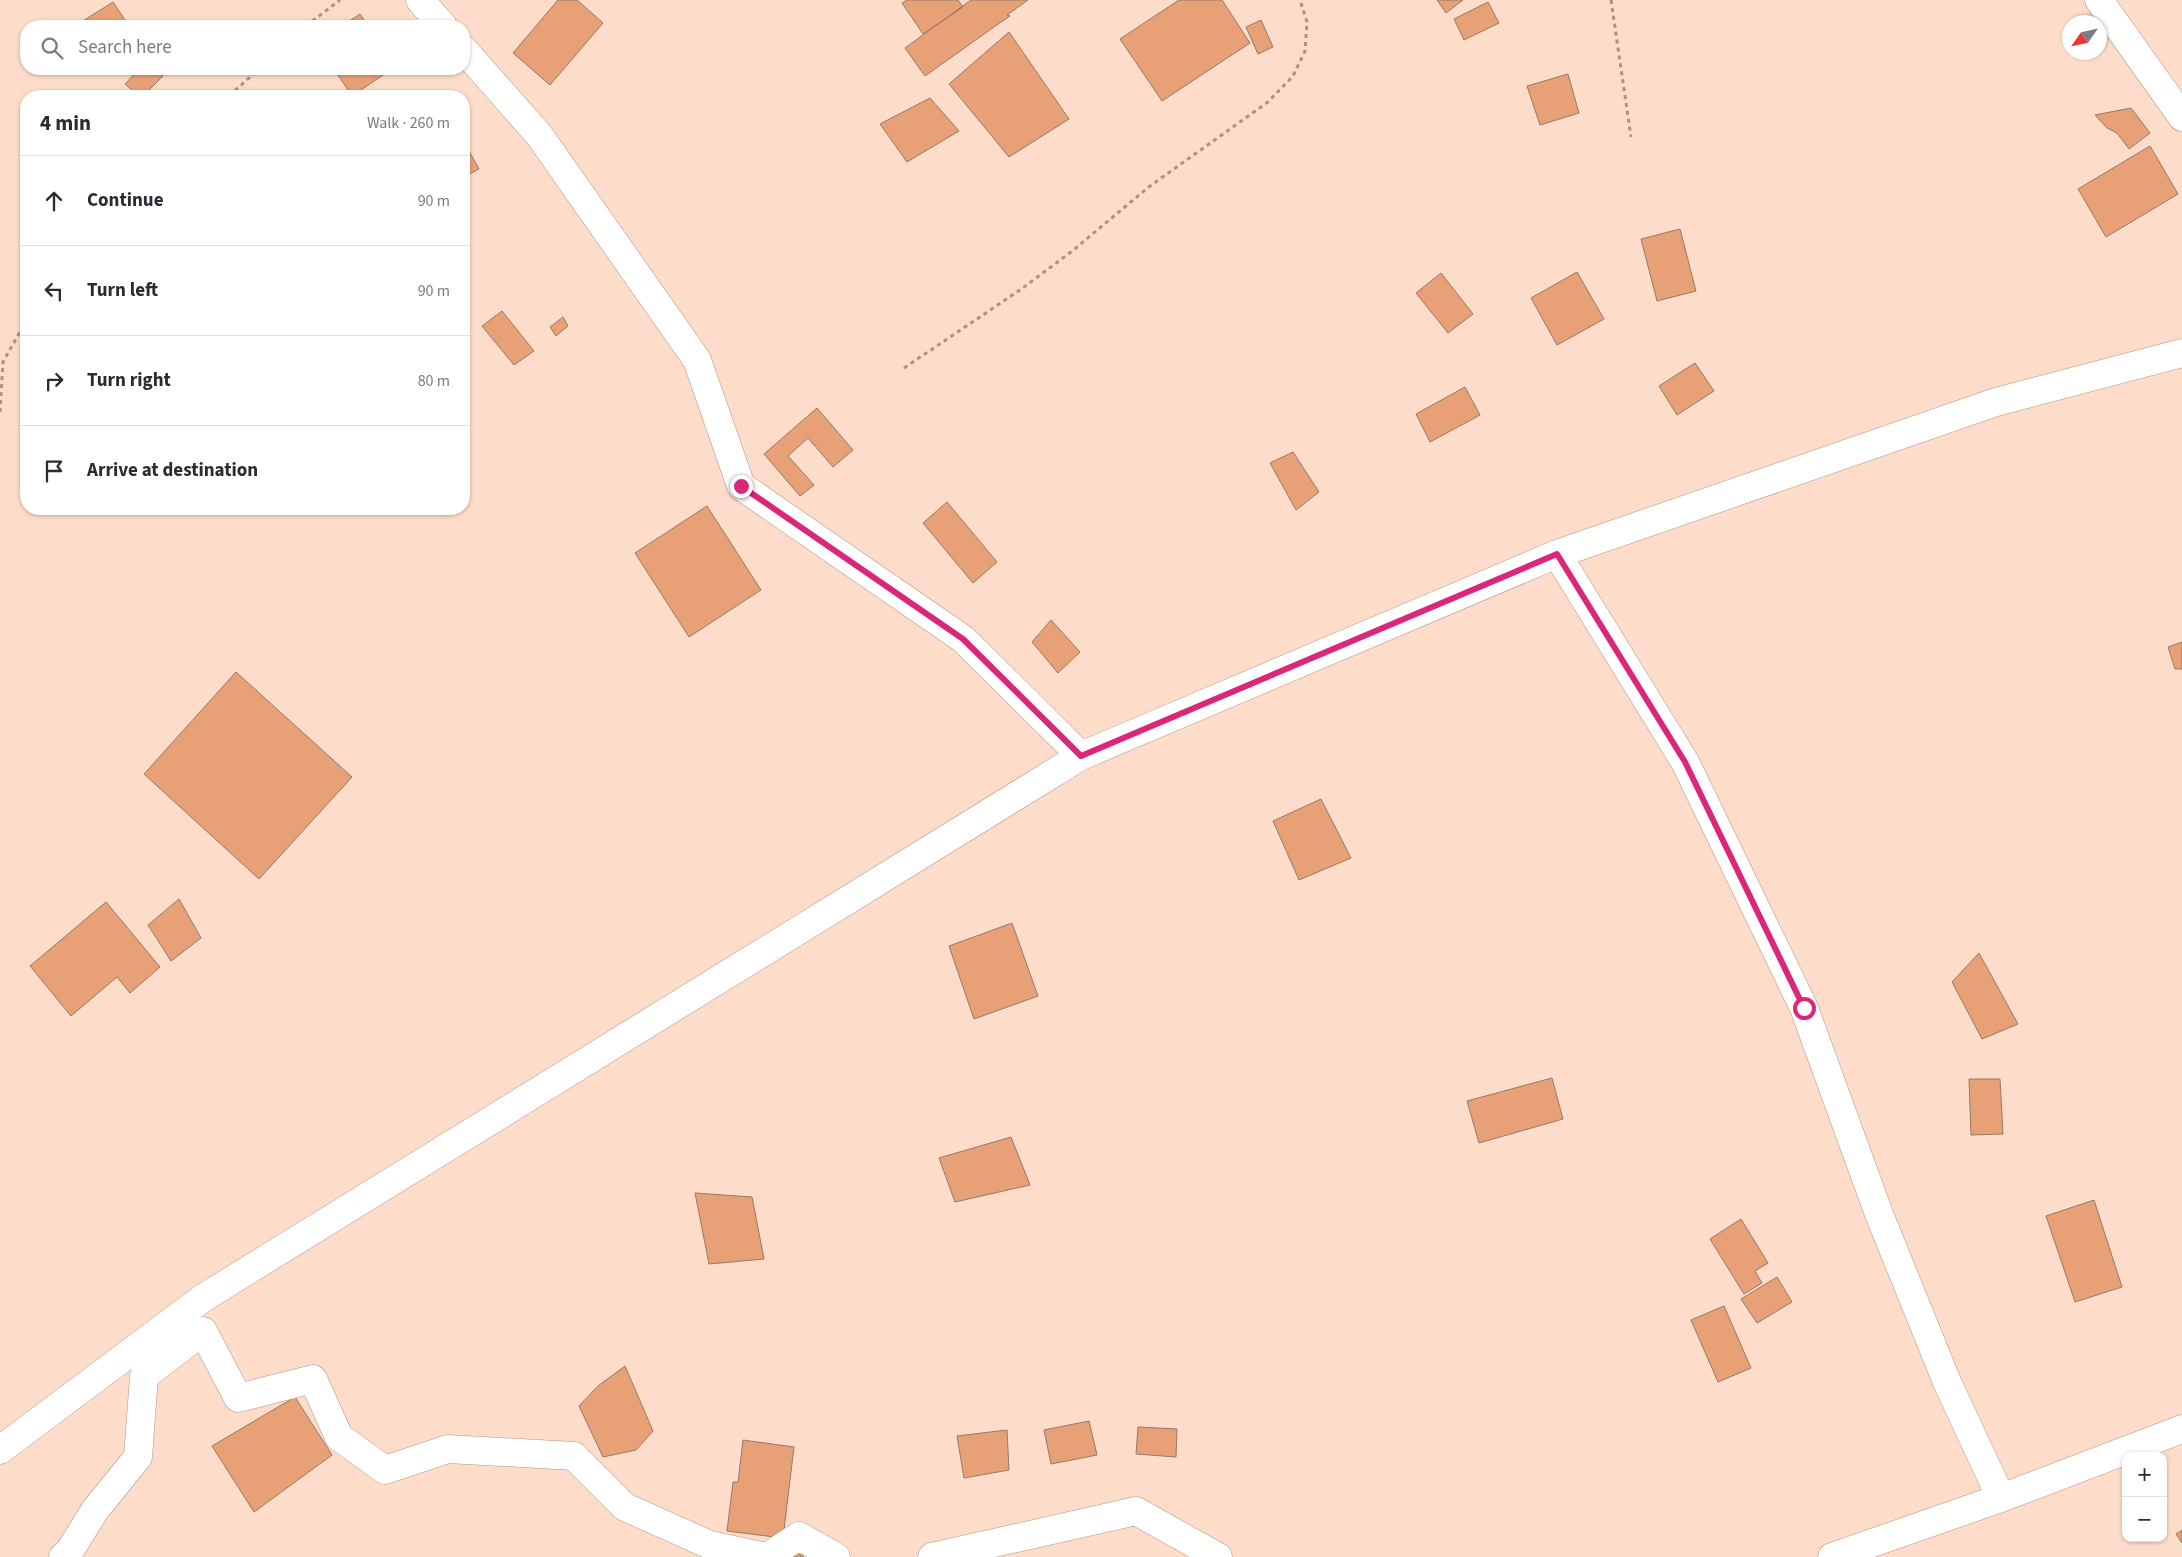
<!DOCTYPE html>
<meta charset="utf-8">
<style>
:root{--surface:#fff;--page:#f7f7f7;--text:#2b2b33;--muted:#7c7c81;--line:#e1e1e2}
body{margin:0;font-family:"Source Sans 3",sans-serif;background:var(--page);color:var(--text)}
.controls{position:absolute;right:15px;bottom:15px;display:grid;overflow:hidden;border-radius:10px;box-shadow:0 1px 4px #0004}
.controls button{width:45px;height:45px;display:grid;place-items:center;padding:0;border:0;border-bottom:1px solid var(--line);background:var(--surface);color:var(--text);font:25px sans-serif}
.compass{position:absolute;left:2062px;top:15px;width:45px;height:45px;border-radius:50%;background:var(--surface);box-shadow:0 1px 4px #0004;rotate:236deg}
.stop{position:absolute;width:15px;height:15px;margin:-11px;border:4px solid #db2777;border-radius:50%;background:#fff}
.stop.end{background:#db2777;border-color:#fff;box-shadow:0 1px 5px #0008}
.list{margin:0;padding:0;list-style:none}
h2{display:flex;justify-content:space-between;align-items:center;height:65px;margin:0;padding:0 20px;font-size:21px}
h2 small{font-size:16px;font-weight:400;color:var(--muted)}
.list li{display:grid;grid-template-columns:32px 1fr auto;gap:15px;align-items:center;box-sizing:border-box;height:90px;padding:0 20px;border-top:1px solid var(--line)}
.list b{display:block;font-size:19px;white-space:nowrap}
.list em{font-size:16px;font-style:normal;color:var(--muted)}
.icon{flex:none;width:28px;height:28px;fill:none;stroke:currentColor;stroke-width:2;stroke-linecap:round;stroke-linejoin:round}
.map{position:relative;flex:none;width:2182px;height:1557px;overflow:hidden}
.search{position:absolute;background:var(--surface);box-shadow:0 1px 4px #0004;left:20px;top:20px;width:450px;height:55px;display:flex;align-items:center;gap:12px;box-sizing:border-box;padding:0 18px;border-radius:20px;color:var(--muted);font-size:19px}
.panel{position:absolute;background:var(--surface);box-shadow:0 1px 4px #0004;left:20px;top:90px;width:450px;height:425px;border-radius:20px}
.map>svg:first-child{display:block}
.building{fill:#e8a077;stroke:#967968}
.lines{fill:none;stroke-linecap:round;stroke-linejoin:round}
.minor-casing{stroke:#b29483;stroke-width:29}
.secondary-casing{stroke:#b29483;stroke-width:29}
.path{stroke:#aa9285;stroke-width:3;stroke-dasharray:4 4;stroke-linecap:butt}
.minor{stroke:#fff;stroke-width:28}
.secondary{stroke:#fff;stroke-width:28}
.route{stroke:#db2777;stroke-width:6}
</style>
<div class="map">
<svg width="2182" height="1557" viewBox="0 0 2182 1557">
<rect width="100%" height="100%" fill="#fedcca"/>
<path class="building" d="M 558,0 L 577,0 L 603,23 L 550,85 L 513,53 Z
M 907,0 L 958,0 L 963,7 L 923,34 L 902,3 Z
M 971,0 L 1028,0 L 1007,15 L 1010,16 L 1001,22 L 925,76 L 905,48 Z
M 1179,0 L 1222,0 L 1250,43 L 1162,101 L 1120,39 Z
M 1437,0 L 1463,0 L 1446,13 Z
M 113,2 L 129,26 L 75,26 Z
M 1488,2 L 1499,23 L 1464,40 L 1454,19 Z
M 360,14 L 368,26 L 342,26 Z
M 1261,20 L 1273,47 L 1258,54 L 1246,27 Z
M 1009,32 L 1069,119 L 1009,157 L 949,84 Z
M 100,69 L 111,69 L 105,74 Z
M 139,69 L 155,69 L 163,76 L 143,96 L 139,96 L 125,84 Z
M 334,69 L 392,69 L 352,96 Z
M 1568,74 L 1579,113 L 1540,125 L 1527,86 Z
M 930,98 L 959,131 L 907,162 L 880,124 Z
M 2131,108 L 2150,133 L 2129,149 L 2117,133 L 2107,128 L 2095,115 Z
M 464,142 L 479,169 L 464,177 Z
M 2150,146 L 2178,194 L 2106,237 L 2078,189 Z
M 1680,229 L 1696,291 L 1657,301 L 1641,239 Z
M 1577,272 L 1604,319 L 1557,345 L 1531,298 Z
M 1441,273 L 1473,314 L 1448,333 L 1416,293 Z
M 502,311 L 534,351 L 514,365 L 482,326 Z
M 563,317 L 568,326 L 556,336 L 550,327 Z
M 1695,363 L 1714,391 L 1677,415 L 1659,386 Z
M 1465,387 L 1480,415 L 1430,442 L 1416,414 Z
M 817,408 L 853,450 L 833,467 L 808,438 L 788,456 L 814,485 L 800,496 L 764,454 Z
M 1293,452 L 1319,492 L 1296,510 L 1270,463 Z
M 947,502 L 997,562 L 973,583 L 923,523 Z
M 707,506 L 761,590 L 689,637 L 635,553 Z
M 1051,620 L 1080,652 L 1058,673 L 1032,642 Z
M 2182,642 L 2182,669 L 2175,669 L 2168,647 Z
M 236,672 L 352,777 L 259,879 L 144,774 Z
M 1321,799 L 1351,858 L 1299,880 L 1273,821 Z
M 179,899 L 201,938 L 171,961 L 148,925 Z
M 106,902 L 160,967 L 130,993 L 117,977 L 71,1016 L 30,966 Z
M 1012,923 L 1038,996 L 974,1019 L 949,946 Z
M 1979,953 L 2018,1024 L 1982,1039 L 1952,982 Z
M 1552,1078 L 1563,1119 L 1479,1143 L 1467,1101 Z
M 1969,1079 L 2000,1079 L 2003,1134 L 1971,1135 Z
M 1011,1137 L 1030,1185 L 955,1202 L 939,1158 Z
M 695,1193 L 752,1197 L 764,1259 L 709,1264 Z
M 2094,1200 L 2122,1287 L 2075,1302 L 2046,1216 Z
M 1741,1219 L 1768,1263 L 1755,1271 L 1762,1283 L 1744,1294 L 1710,1239 Z
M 1777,1277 L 1792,1302 L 1757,1323 L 1741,1299 Z
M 1724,1306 L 1751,1368 L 1718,1382 L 1691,1320 Z
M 625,1366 L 653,1431 L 636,1450 L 603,1457 L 579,1406 L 598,1386 Z
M 295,1397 L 332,1455 L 254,1512 L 212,1446 Z
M 1089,1421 L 1097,1455 L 1051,1464 L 1044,1430 Z
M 1138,1427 L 1177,1429 L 1176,1457 L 1136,1454 Z
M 1007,1430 L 1009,1470 L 964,1478 L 957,1436 Z
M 743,1440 L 794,1447 L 783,1538 L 727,1531 L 733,1482 L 738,1482 Z
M 2182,1530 L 2182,1543 L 2176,1534 Z
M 796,1552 L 804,1557 L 793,1557 Z"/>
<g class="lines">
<g class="minor-casing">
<path id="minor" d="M 420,0 L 443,26
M 2099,0 L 2182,117
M 464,50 L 539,135 L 697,360 L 741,486 L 963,639 L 1081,756
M 1557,554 L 1685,762 L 1804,1008 L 1879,1214 L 1947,1382 L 2001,1498
M 63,1557 L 69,1552 L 95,1510 L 138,1457 L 144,1376 L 203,1331 L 238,1398 L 313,1379 L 339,1437 L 385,1470 L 448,1449 L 574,1456 L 625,1507 L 710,1545 L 766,1557
M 767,1557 L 799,1536 L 836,1557
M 932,1557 L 1136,1511 L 1218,1557
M 1832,1557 L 2001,1498 L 2182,1429"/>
</g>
<g class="secondary-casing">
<path id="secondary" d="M 0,1450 L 203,1298 L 1081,756 L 1557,554 L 1996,402 L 2182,353"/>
</g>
<path class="path" d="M 1611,0 L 1631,137
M 306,26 L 340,0
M 229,96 L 259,69
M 904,368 L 1020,290 L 1071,252 L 1150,186 L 1268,102 L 1293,76 L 1305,51 L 1307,22 L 1300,0
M 0,412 L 3,362 L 26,321"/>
<use href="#minor" class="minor"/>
<use href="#secondary" class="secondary"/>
</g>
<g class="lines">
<path class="route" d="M 741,486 L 963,639 L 1081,756 L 1557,554 L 1685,762 L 1804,1008"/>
</g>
</svg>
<div class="controls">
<button>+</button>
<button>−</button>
</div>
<svg class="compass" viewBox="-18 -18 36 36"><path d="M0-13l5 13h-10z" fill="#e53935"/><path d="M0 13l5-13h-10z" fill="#7c7c81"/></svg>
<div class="stop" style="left:1804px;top:1008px"></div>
<div class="stop end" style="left:741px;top:486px"></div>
<div class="search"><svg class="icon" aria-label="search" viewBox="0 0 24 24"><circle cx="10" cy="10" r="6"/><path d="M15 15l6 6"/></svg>Search here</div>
<section class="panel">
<h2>4 min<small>Walk · 260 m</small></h2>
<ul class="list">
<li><svg class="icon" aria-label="ahead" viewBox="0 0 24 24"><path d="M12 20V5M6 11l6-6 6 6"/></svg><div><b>Continue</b></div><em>90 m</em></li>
<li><svg class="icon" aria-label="left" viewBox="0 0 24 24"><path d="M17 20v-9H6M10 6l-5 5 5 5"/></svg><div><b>Turn left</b></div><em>90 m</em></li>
<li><svg class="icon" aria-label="right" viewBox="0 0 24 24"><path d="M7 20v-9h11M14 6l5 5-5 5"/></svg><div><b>Turn right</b></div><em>80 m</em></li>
<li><svg class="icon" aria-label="arrive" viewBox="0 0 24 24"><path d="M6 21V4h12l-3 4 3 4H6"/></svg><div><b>Arrive at destination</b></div></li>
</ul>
</section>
</div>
